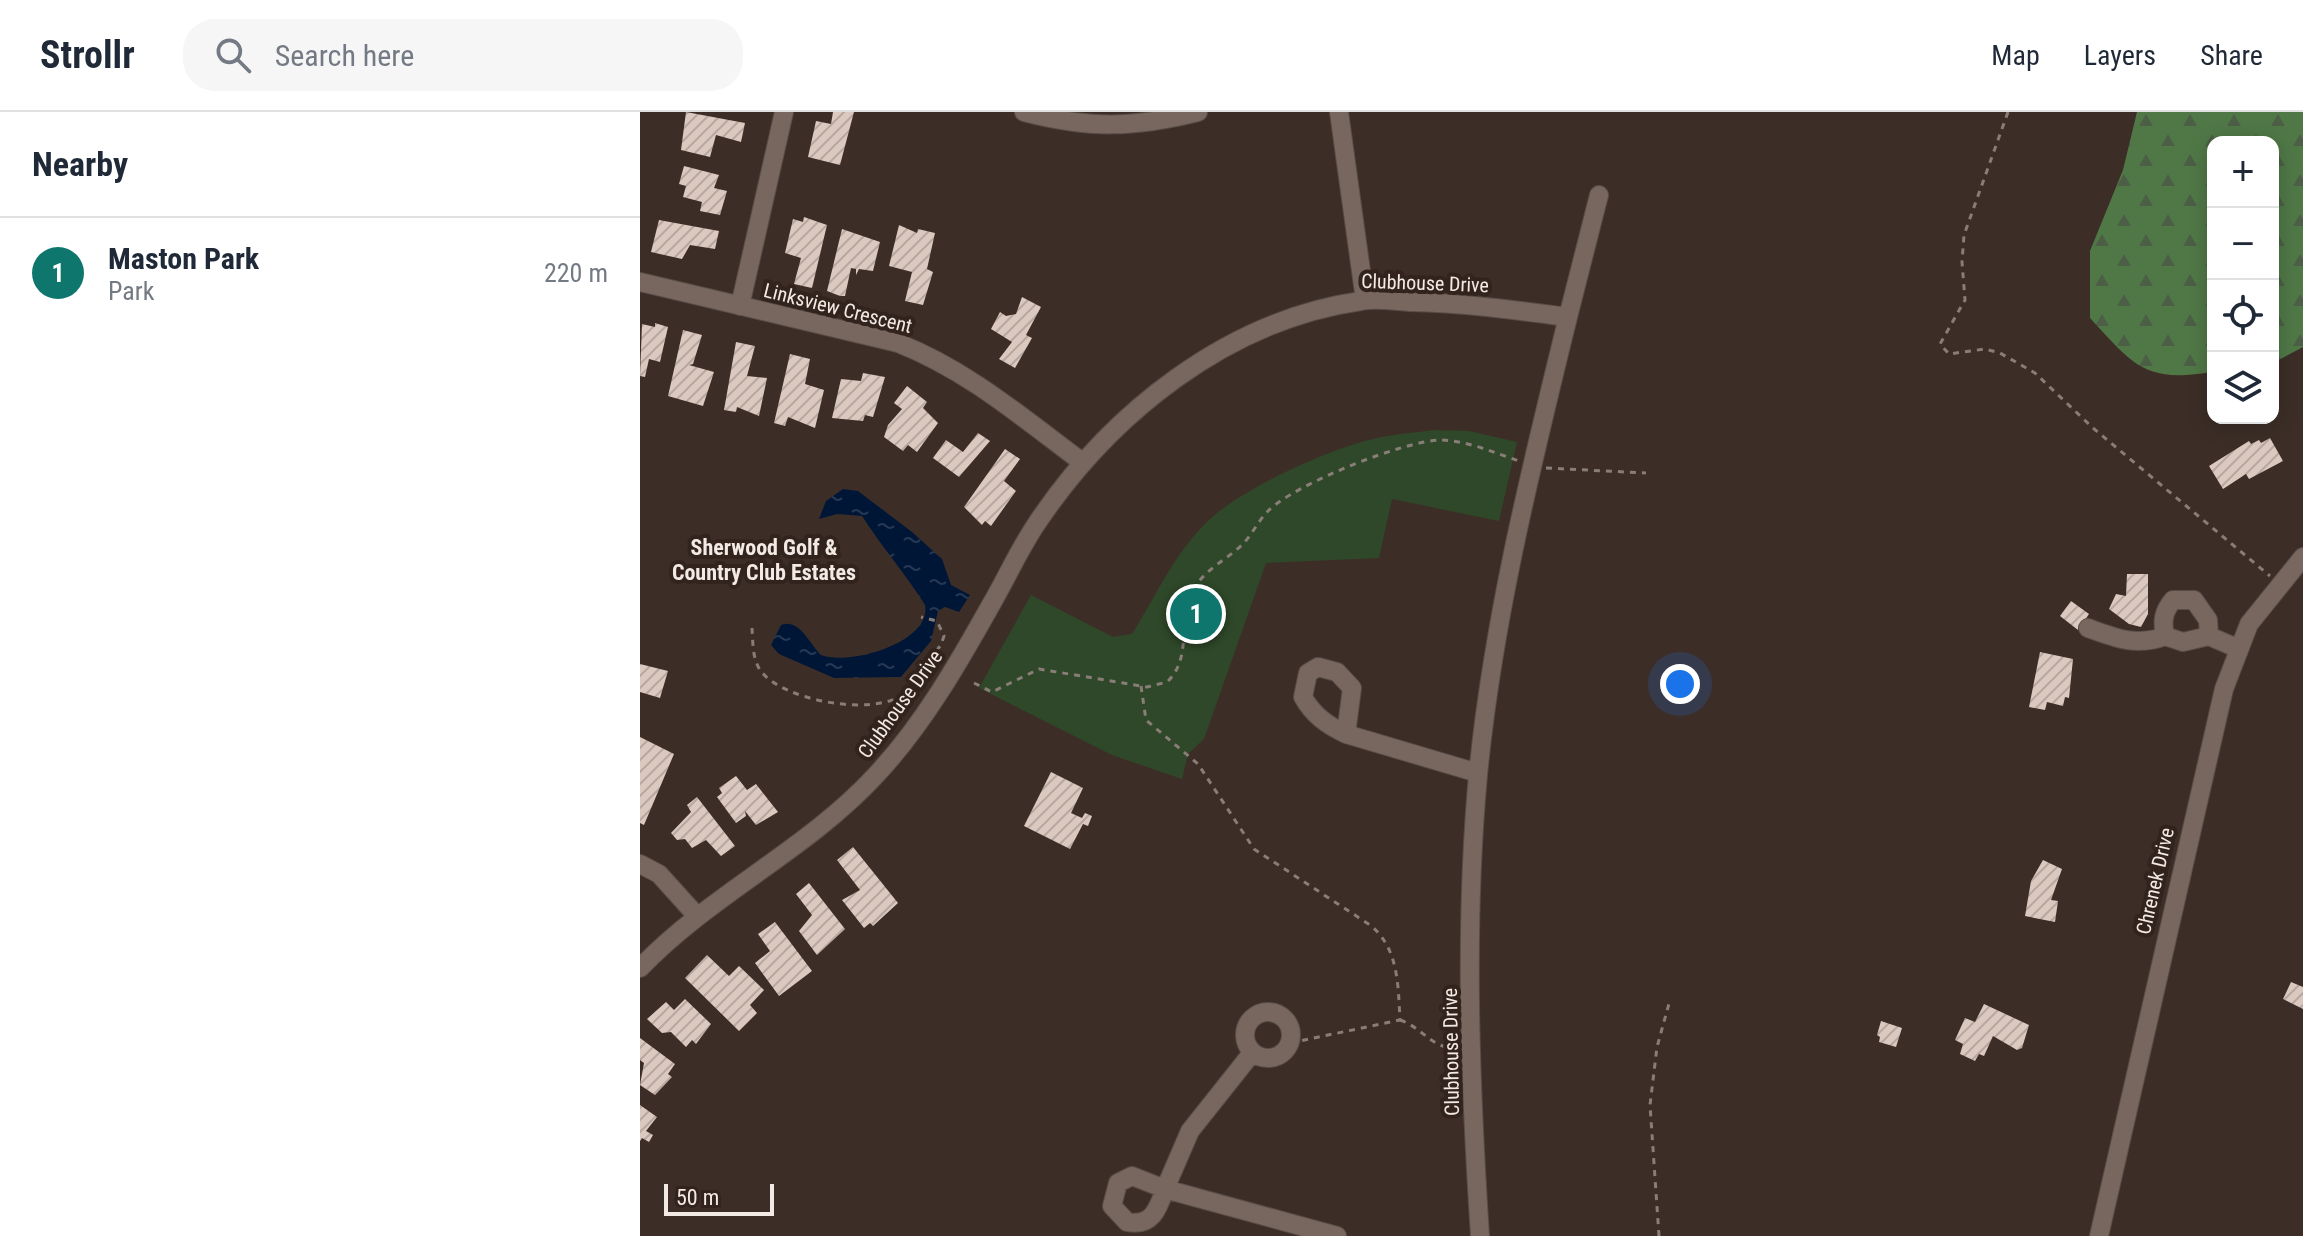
<!DOCTYPE html>
<meta charset="utf-8">
<style>
:root{--surface:#fff;--page:#f6f6f7;--text:#1f2937;--muted:#747a83;--line:#e0e1e3;--accent:#0f766e}
body{margin:0;font-family:"Roboto Condensed",sans-serif;background:var(--page);color:var(--text)}
.controls{position:absolute;right:24px;top:24px;display:grid;overflow:hidden;border-radius:16px;box-shadow:0 4px 20px #0003}
.controls button{width:72px;height:72px;display:grid;place-items:center;padding:0;border:0;border-bottom:2px solid var(--line);background:var(--surface);color:var(--text);font:40px sans-serif}
.scale{position:absolute;left:24px;bottom:20px;width:110px;box-sizing:border-box;padding-left:8px;border:4px solid #f4eae5;border-top:0;font-size:22px;line-height:28px;white-space:nowrap;color:#f4eae5;-webkit-text-stroke:6px #32241d;paint-order:stroke}
.you{position:absolute;left:1040px;top:572px;width:28px;height:28px;margin:-20px;border:6px solid #fff;border-radius:50%;background:#1a73e8;box-shadow:0 0 0 12px #1a73e833}
.badge{display:grid;place-items:center;width:52px;height:52px;border-radius:50%;background:var(--accent);color:#fff;font-size:26px;font-weight:700}
.pin{position:absolute;translate:-50% -50%;border:4px solid #fff;box-shadow:0 2px 8px #0006}
.list{margin:0;padding:0;list-style:none}
h2{display:flex;justify-content:space-between;align-items:center;height:104px;margin:0;padding:0 32px;font-size:34px}
h2 small{font-size:26px;font-weight:400;color:var(--muted)}
.list li{display:grid;grid-template-columns:52px 1fr auto;gap:24px;align-items:center;box-sizing:border-box;height:112px;padding:0 32px;border-top:2px solid var(--line)}
.list b{display:block;font-size:30px;white-space:nowrap}
.list p{margin:0;font-size:26px;white-space:nowrap;color:var(--muted)}
.list em{font-size:26px;font-style:normal;color:var(--muted)}
.icon{flex:none;width:44px;height:44px;fill:none;stroke:currentColor;stroke-width:2;stroke-linecap:round;stroke-linejoin:round}
.map{position:relative;flex:none;width:1663px;height:1124px;overflow:hidden}
header{display:flex;align-items:center;gap:48px;box-sizing:border-box;height:112px;padding:0 40px;background:var(--surface);border-bottom:2px solid var(--line)}
header strong{font-size:38px}
nav{display:flex;gap:44px;margin-inline-start:auto;font-size:28px}
.search{width:560px;height:72px;background:var(--page);display:flex;align-items:center;gap:20px;box-sizing:border-box;padding:0 28px;border-radius:32px;color:var(--muted);font-size:30px}
main{display:flex}
aside{flex:1;background:var(--surface)}
.map>svg:first-child{display:block}
.forest{fill:url(#forest-firs)}
.park{fill:#2f4829}
.water{fill:url(#water-ripples)}
.building{fill:url(#building-hatch)}
.lines{fill:none;stroke-linecap:round;stroke-linejoin:round}
.minor-casing{stroke:#594d47;stroke-width:20}
.path{stroke:#897d77;stroke-width:3;stroke-dasharray:6 6;stroke-linecap:butt}
.minor{stroke:#77675f;stroke-width:18}
.labels{text-anchor:middle;dominant-baseline:central;stroke-width:8;stroke-linejoin:round;paint-order:stroke}
.street-label{font-size:20px;fill:#f4eae5;stroke:#32241d}
.neighbourhood-label{font-size:22px;font-weight:bold;fill:#f4eae5;stroke:#32241d}
</style>
<header>
<strong>Strollr</strong>
<div class="search"><svg class="icon" aria-label="search" viewBox="0 0 24 24"><circle cx="10" cy="10" r="6"/><path d="M15 15l6 6"/></svg>Search here</div>
<nav><a>Map</a><a>Layers</a><a>Share</a></nav>
</header>
<main>
<aside>
<h2>Nearby<small></small></h2>
<ul class="list">
<li><span class="badge">1</span><div><b>Maston Park</b><p>Park</p></div><em>220 m</em></li>
</ul>
</aside>
<div class="map">
<svg width="1663" height="1124" viewBox="0 0 1663 1124">
<defs>
<pattern id="forest-firs" width="22" height="20" patternUnits="userSpaceOnUse" patternTransform="scale(2)"><rect width="22" height="20" fill="#507847"/><path d="M5 1l3.5 6h-7zM16 11l3.5 6h-7z" fill="#4c5f46"/></pattern>
<pattern id="water-ripples" width="26" height="14" patternUnits="userSpaceOnUse" patternTransform="scale(2)"><rect width="26" height="14" fill="#001636"/><path d="M2 4q2-2 4 0t4 0M15 11q2-2 4 0t4 0" fill="none" stroke="#263853"/></pattern>
<pattern id="building-hatch" width="6" height="6" patternUnits="userSpaceOnUse" patternTransform="scale(2)"><rect width="6" height="6" fill="#dbc9c0"/><path d="M-1 1l2-2M0 6l6-6M5 7l2-2" fill="none" stroke="#b6a8a1"/></pattern>
</defs>
<rect width="100%" height="100%" fill="#3c2e27"/>
<path class="forest" d="M 1497,0 L 1663,0 L 1663,235 L 1633,251 L 1633,30 L 1573,30 L 1573,260 C 1503,271 1494,253 1450,206 L 1450,139 L 1483,58 Z"/>
<path class="park" d="M 794,318 L 829,319 L 877,330 L 859,409 L 752,387 L 739,446 L 626,451 L 564,627 L 548,642 L 542,667 L 472,643 L 339,576 L 391,483 L 473,525 L 492,522 C 516,484 535,440 568,409 C 602,376 687,338 733,327 C 753,322 774,321 794,318 Z"/>
<path class="water" d="M 203,377 L 218,379 L 272,420 L 302,447 L 311,473 L 330,483 L 319,500 L 305,495 L 298,499 L 291,529 L 261,565 L 194,566 L 139,542 L 131,533 L 141,513 C 159,506 169,531 181,543 C 210,554 292,530 285,493 C 267,464 242,435 222,404 L 197,402 L 179,407 L 186,389 Z"/>
<path class="building" d="M 46,0 L 105,11 L 101,30 L 76,23 L 70,45 L 41,38 Z
M 193,0 L 214,0 L 200,53 L 168,45 L 176,9 L 191,12 Z
M 44,54 L 79,63 L 74,76 L 87,79 L 80,103 L 60,99 L 62,90 L 43,85 L 46,74 L 39,72 Z
M 164,105 L 187,113 L 172,176 L 154,172 L 161,146 L 145,141 L 153,107 L 163,110 Z
M 19,108 L 79,119 L 75,137 L 50,133 L 42,147 L 11,140 Z
M 259,113 L 277,121 L 278,117 L 295,121 L 287,157 L 293,160 L 283,193 L 265,189 L 272,160 L 249,154 Z
M 202,117 L 240,130 L 233,159 L 219,157 L 216,163 L 216,157 L 211,156 L 205,184 L 200,184 L 187,179 Z
M 382,185 L 401,195 L 386,223 L 392,226 L 375,256 L 359,247 L 372,230 L 351,217 L 360,200 L 366,204 L 376,202 Z
M 15,211 L 28,215 L 20,250 L 9,247 L 5,265 L 0,264 L 2,212 L 15,215 Z
M 43,218 L 62,223 L 53,252 L 49,253 L 74,260 L 63,294 L 28,284 Z
M 96,230 L 115,234 L 107,264 L 127,266 L 119,304 L 97,295 L 96,300 L 84,298 Z
M 150,242 L 170,247 L 165,272 L 184,278 L 175,316 L 148,305 L 145,314 L 134,311 Z
M 223,261 L 245,265 L 233,305 L 225,303 L 223,309 L 192,306 L 201,267 L 221,269 Z
M 267,274 L 287,290 L 283,296 L 298,311 L 277,340 L 268,333 L 263,339 L 244,325 L 248,313 L 262,297 L 254,291 Z
M 338,321 L 350,329 L 319,365 L 293,346 L 306,328 L 323,340 Z
M 1630,326 L 1643,349 L 1609,367 L 1606,362 L 1583,377 L 1569,354 L 1609,329 L 1611,332 L 1619,328 L 1621,331 Z
M 365,337 L 380,347 L 364,369 L 376,379 L 351,414 L 345,409 L 342,413 L 324,395 Z
M 1487,462 L 1508,462 L 1508,502 L 1501,515 L 1489,512 L 1469,497 L 1476,482 L 1486,484 Z
M 1431,489 L 1449,502 L 1438,518 L 1420,504 Z
M 1400,540 L 1433,547 L 1429,586 L 1425,585 L 1423,594 L 1407,590 L 1405,598 L 1389,595 Z
M 0,552 L 28,559 L 20,586 L 0,580 Z
M 0,625 L 34,642 L 4,713 L 0,711 Z
M 411,660 L 443,676 L 431,701 L 442,706 L 445,701 L 452,704 L 448,714 L 443,712 L 430,737 L 384,714 Z
M 96,664 L 107,678 L 116,672 L 138,700 L 116,713 L 105,699 L 106,704 L 96,711 L 77,685 L 82,681 L 79,676 Z
M 57,685 L 95,734 L 81,744 L 66,728 L 52,736 L 45,727 L 37,728 L 31,721 L 51,700 L 47,693 Z
M 213,735 L 258,791 L 233,814 L 230,811 L 224,816 L 202,788 L 220,778 L 197,748 Z
M 1403,748 L 1422,757 L 1411,788 L 1418,789 L 1415,810 L 1385,804 L 1391,769 Z
M 169,771 L 205,817 L 177,843 L 159,819 L 172,803 L 156,782 Z
M 135,810 L 172,859 L 139,884 L 115,851 L 130,839 L 118,822 Z
M 67,843 L 89,864 L 99,854 L 124,878 L 110,893 L 117,901 L 99,919 L 45,866 Z
M 1651,870 L 1663,875 L 1663,897 L 1643,887 Z
M 45,887 L 71,912 L 56,932 L 52,928 L 46,935 L 31,920 L 22,921 L 7,907 L 26,890 L 34,898 Z
M 1344,892 L 1389,913 L 1382,936 L 1377,938 L 1353,924 L 1344,944 L 1339,942 L 1335,949 L 1320,942 L 1323,932 L 1315,928 L 1325,906 L 1335,910 Z
M 1241,909 L 1262,916 L 1256,935 L 1239,930 L 1240,925 L 1237,923 Z
M 0,926 L 35,952 L 28,962 L 32,965 L 15,983 L 0,973 L 4,951 L 0,948 Z
M 0,993 L 17,1005 L 6,1019 L 13,1023 L 9,1030 L 2,1026 L 0,1029 Z"/>
<g class="lines">
<g class="minor-casing">
<path id="minor" d="M 384,0 C 449,17 494,16 558,0
M 699,0 L 725,188
M 0,170 L 258,231 C 327,258 383,306 442,350
M 100,194 L 144,0
M 928,205 L 959,83
M 1448,516 C 1475,526 1497,535 1525,524
M 1569,524 L 1543,530 L 1525,524 C 1522,509 1523,500 1533,488 L 1554,488 L 1568,508 L 1569,524 L 1599,537
M 706,622 L 712,576 L 697,560 L 678,555 L 668,561 L 663,585 C 673,603 687,613 706,622 L 838,661
M 0,752 L 19,762 L 57,804
M 0,856 C 71,782 167,738 236,663 C 283,613 319,550 352,491 C 367,465 380,436 397,411 C 470,302 587,208 721,189 C 736,186 754,189 769,190 C 823,191 875,198 928,205 C 891,356 853,508 838,663 C 824,816 830,971 840,1124
M605 923a23 23 0 1 1 46 0a23 23 0 1 1-46 0Z
M 612,941 L 550,1019 L 525,1077 L 697,1124
M 492,1064 L 525,1077 C 518,1097 512,1115 487,1110 L 472,1094 L 478,1071 Z
M 1459,1124 L 1584,577 L 1609,512 L 1663,445"/>
</g>
<path class="path" d="M 1368,0 L 1324,123 L 1322,150 L 1325,188 L 1300,232 L 1309,242 L 1345,237 L 1360,241 L 1395,261 L 1453,316 L 1630,464
M 906,356 L 1006,361
M 112,516 C 113,530 112,545 120,558 C 142,589 233,605 264,582 C 280,569 288,548 301,533 L 304,524 L 297,509 L 281,505
M 334,571 L 352,580 L 399,557 L 507,575 L 527,570 C 553,546 537,508 553,478 C 564,458 586,448 602,433 C 612,423 618,409 628,399 C 655,372 765,328 802,328 C 828,329 855,341 879,349
M 501,574 L 506,608 L 558,652 L 614,737 L 730,813 C 759,836 758,874 760,908 L 650,931
M 760,908 C 781,915 790,934 814,937
M 1019,1124 L 1010,993 L 1017,935 L 1030,888"/>
<use href="#minor" class="minor"/>
</g>
<g class="labels">
<g class="street-label">
<text transform="translate(785 171) rotate(2)">Clubhouse Drive</text>
<text transform="translate(198 196) rotate(14)">Linksview Crescent</text>
<text transform="translate(260 592) rotate(-54)">Clubhouse Drive</text>
<text transform="translate(1515 769) rotate(-77)">Chrenek Drive</text>
<text transform="translate(811 940) rotate(-91)">Clubhouse Drive</text>
</g>
<g class="neighbourhood-label">
<text x="124" y="435">Sherwood Golf &amp;<tspan x="124" dy="25">Country Club Estates</tspan></text>
</g>
</g>
</svg>
<div class="controls">
<button>+</button>
<button>−</button>
<button><svg class="icon" aria-label="locate" viewBox="0 0 24 24"><circle cx="12" cy="12" r="6"/><path d="M12 2v4M12 18v4M2 12h4M18 12h4"/></svg></button>
<button><svg class="icon" aria-label="layers" viewBox="0 0 24 24"><path d="M12 4l9 5-9 5-9-5zM3 14l9 5 9-5"/></svg></button>
</div>
<div class="scale">50 m</div>
<div class="you"></div>
<div class="pin badge" style="left:556px;top:502px">1</div>
</div>
</main>
